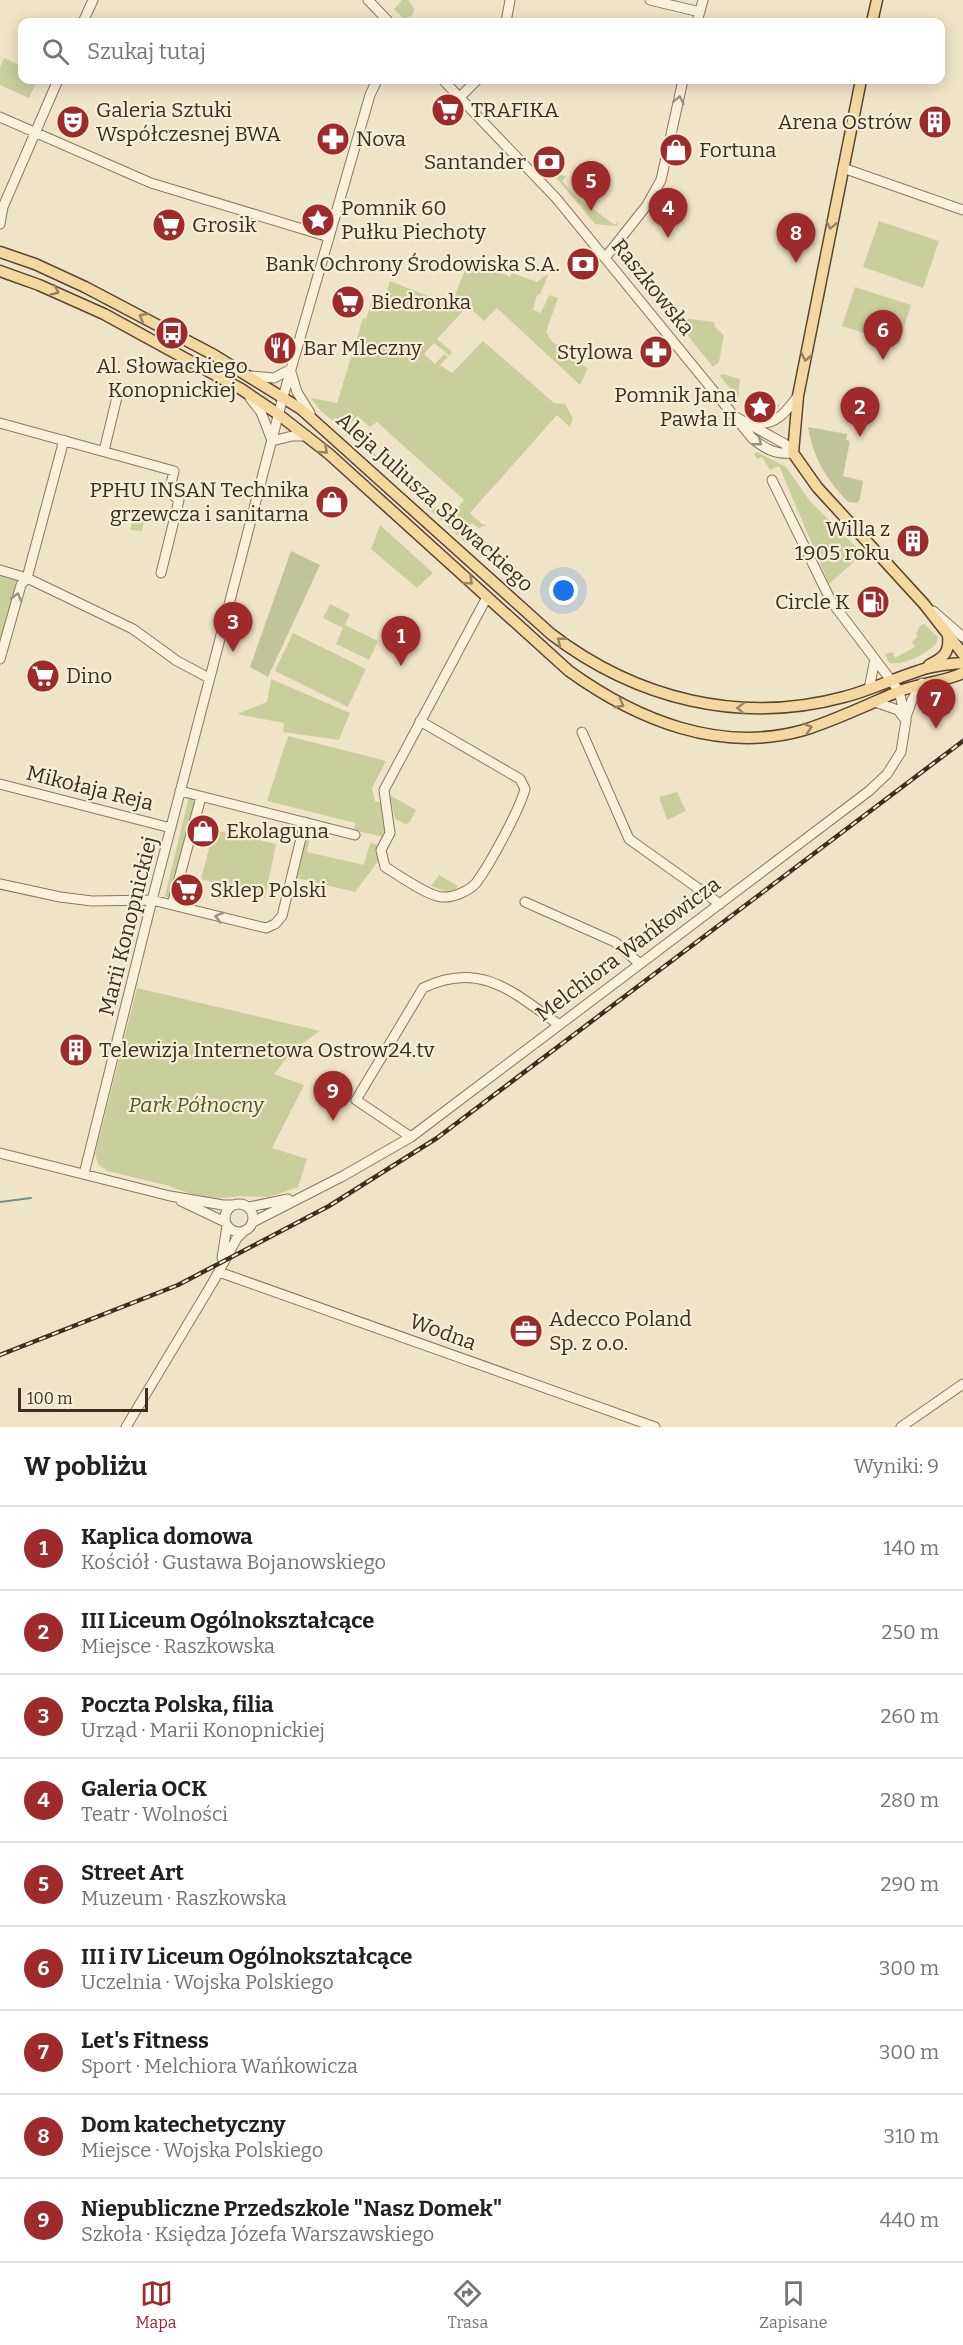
<!DOCTYPE html>
<html lang="pl">
<meta charset="utf-8">
<style>
:root{--surface:#fff;--page:#f6f6f6;--text:#202124;--muted:#757577;--line:#e0e0e0;--accent:#9e2a2b}
body{margin:0;font-family:Bitter,serif;background:var(--page);color:var(--text)}
.scale{position:absolute;left:18px;bottom:15px;width:130px;box-sizing:border-box;padding-left:6px;border:3px solid #3d2e20;border-top:0;font-size:16px;line-height:21px;white-space:nowrap;color:#3d2e20;-webkit-text-stroke:4px #f7eed8;paint-order:stroke}
.you{position:absolute;left:564px;top:591px;width:21px;height:21px;margin:-15px;border:4px solid #fff;border-radius:50%;background:#1a73e8;box-shadow:0 0 0 9px #1a73e833}
.badge{display:grid;place-items:center;width:39px;height:39px;border-radius:50%;background:var(--accent);color:#fff;font-size:20px;font-weight:700}
.pin{position:absolute;translate:-50% -50px;filter:drop-shadow(0 2px 3px #0008)}
.pin::after{content:'';position:absolute;top:32px;width:21px;height:18px;background:inherit;clip-path:polygon(0 0,100% 0,50% 100%)}
.list{margin:0;padding:0;list-style:none}
h2{display:flex;justify-content:space-between;align-items:center;height:78px;margin:0;padding:0 24px;font-size:26px}
h2 small{font-size:20px;font-weight:400;color:var(--muted)}
.list li{display:grid;grid-template-columns:39px 1fr auto;gap:18px;align-items:center;box-sizing:border-box;height:84px;padding:0 24px;border-top:2px solid var(--line)}
.list b{display:block;font-size:22px;white-space:nowrap}
.list p{margin:0;font-size:20px;white-space:nowrap;color:var(--muted)}
.list em{font-size:20px;font-style:normal;color:var(--muted)}
.icon{flex:none;width:33px;height:33px;fill:none;stroke:currentColor;stroke-width:2;stroke-linecap:round;stroke-linejoin:round}
.map{position:relative;flex:none;width:963px;height:1427px;overflow:hidden}
.search{position:absolute;background:var(--surface);box-shadow:0 3px 15px #0003;left:18px;right:18px;top:18px;height:66px;display:flex;align-items:center;gap:15px;box-sizing:border-box;padding:0 21px;border-radius:12px;color:var(--muted);font-size:22px}
.sheet{height:834px;background:var(--surface)}
nav{display:flex;justify-content:space-around;align-items:center;box-sizing:border-box;height:84px;border-top:2px solid var(--line);background:var(--surface);font-size:16px;color:var(--muted)}
nav a{display:grid;justify-items:center;gap:3px}
nav .on{color:var(--accent)}
.map>svg:first-child{display:block}
.green{fill:#c9cf9b}
.cemetery{fill:#bfc49a}
.lines{fill:none;stroke-linecap:round;stroke-linejoin:round}
.stream{stroke:#6f938a;stroke-width:2}
.minor-casing{stroke:#8d765c;stroke-width:11}
.major-casing{stroke:#5b4430;stroke-width:13}
.minor{stroke:#faf1dc;stroke-width:9}
.major{stroke:#f3d9a0;stroke-width:10}
.rail-casing{stroke:#3d2e20;stroke-width:4.5}
.rail{stroke:#f7eed8;stroke-width:2;stroke-dasharray:7;stroke-linecap:butt}
.oneway{stroke:#9c907e}
.oneway2{stroke:#988460}
.labels{text-anchor:middle;dominant-baseline:central;stroke-width:4.5;stroke-linejoin:round;paint-order:stroke}
.poi-label{font-size:21px;fill:#3d2e20;stroke:#f7eed8;text-anchor:start}
.street-label{font-size:21px;fill:#3d2e20;stroke:#f7eed8}
.park-label{font-size:21px;font-style:italic;fill:#4d5a26;stroke:#f7eed8}
</style>
<div class="map">
<svg width="963" height="1427" viewBox="0 0 963 1427">
<rect width="100%" height="100%" fill="#f0e4c8"/>
<path class="green" d="M 402,0 L 408,0 L 414,8 L 413,15 L 404,19 L 394,9 Z
M 4,58 L 22,66 L 22,80 L 37,80 L 29,98 L 0,85 L 0,67 Z
M 559,173 L 566,177 L 562,181 L 575,196 L 615,225 L 618,222 L 618,225 L 616,226 L 595,224 L 555,176 Z
M 879,221 L 939,241 L 923,288 L 863,267 Z
M 469,260 L 510,277 L 512,273 L 537,282 L 546,275 L 548,276 L 540,294 L 537,295 L 533,310 L 541,313 L 549,295 L 558,298 L 546,332 L 553,343 L 573,351 L 571,356 L 584,361 L 583,366 L 588,368 L 580,385 L 497,308 L 484,321 L 457,296 L 467,307 L 437,339 L 452,352 L 449,355 L 434,343 L 424,354 L 435,364 L 444,354 L 448,357 L 440,365 L 452,373 L 483,341 L 554,403 L 565,404 L 573,418 L 570,427 L 557,415 L 470,513 L 482,524 L 487,525 L 479,528 L 472,523 L 468,528 L 453,514 L 464,500 L 377,422 L 370,427 L 357,416 L 349,425 L 353,431 L 349,435 L 320,410 L 311,398 L 337,403 L 363,318 L 366,319 L 374,294 L 385,297 L 390,281 L 451,305 Z
M 855,287 L 911,305 L 899,344 L 842,326 Z
M 673,317 L 714,322 L 715,327 L 724,335 L 719,362 L 713,367 Z
M 722,374 L 740,379 L 738,398 L 720,376 Z
M 765,401 L 780,405 C 771,416 758,418 746,409 L 747,404 L 757,406 Z
M 355,435 L 468,538 L 466,543 L 352,438 Z
M 757,452 L 786,467 L 810,501 L 863,554 L 829,584 L 779,466 L 770,470 L 762,457 L 757,459 L 754,454 Z
M 136,509 L 146,511 L 142,531 L 130,530 Z
M 380,525 L 433,573 L 417,588 L 371,549 Z
M 0,572 L 19,578 L 0,649 Z
M 330,604 L 350,614 L 345,625 L 378,641 L 369,660 L 336,644 L 343,628 L 323,618 Z
M 924,624 L 938,637 L 936,644 C 926,654 903,666 889,663 L 885,654 L 893,652 L 895,658 L 915,647 L 912,642 L 918,636 L 916,634 L 920,626 Z
M 293,633 L 366,669 L 348,707 L 275,671 Z
M 271,679 L 350,713 L 339,740 L 283,732 L 284,723 L 237,714 L 267,702 Z
M 288,736 L 386,761 L 372,788 L 375,801 L 383,803 L 386,833 L 383,837 L 354,830 L 355,823 L 267,801 Z
M 677,792 L 686,811 L 667,820 L 659,797 Z
M 390,795 L 416,810 L 410,822 L 406,824 L 395,819 Z
M 189,797 L 196,798 L 171,899 L 165,896 Z
M 214,830 L 276,844 L 265,898 L 201,879 Z
M 307,834 L 311,834 L 307,852 L 364,865 L 370,843 L 380,845 L 377,850 L 380,859 L 355,892 L 297,878 Z
M 439,875 L 458,886 L 455,890 L 445,891 L 431,886 Z
M 137,988 L 320,1031 L 293,1050 L 274,1074 L 304,1085 L 272,1148 L 307,1159 L 298,1187 L 269,1197 L 239,1196 L 209,1200 L 166,1185 L 107,1171 L 98,1164 L 95,1154 Z"/>
<path class="cemetery" d="M 808,427 L 847,434 L 846,440 L 850,441 L 843,476 L 863,481 L 860,499 L 857,503 L 848,502 C 827,480 813,458 808,427 Z
M 291,551 L 320,565 L 268,677 L 250,667 Z"/>
<g class="lines">
<path class="stream" d="M 0,1202 L 31,1198"/>
<g class="minor-casing">
<path id="minor" d="M 368,0 L 389,22
M 650,0 L 700,12
M 83,22 L 93,0
M 506,22 L 510,0
M 697,22 L 703,0
M 443,80 L 556,198 L 752,438 C 765,449 776,455 793,453
M 460,97 L 477,80
M 0,117 L 151,183 L 329,237
M 843,168 L 963,210
M 0,224 L 3,207 L 58,80
M 605,258 L 647,205 L 661,180 L 683,80
M 291,372 L 297,392 L 310,413
M 251,376 L 274,378 L 291,369
M 250,398 L 261,412 L 271,438
M 734,416 L 785,444 L 793,453
M 0,423 L 174,471 L 169,492 L 179,500 L 161,573
M 753,423 C 775,427 786,412 798,396
M 272,441 L 292,436 L 307,436
M 104,451 L 117,397
M 0,570 L 27,578 L 133,629 L 177,661 L 209,678
M 933,611 L 963,637
M 0,659 L 21,585 L 27,578 L 64,440
M 869,689 L 875,659
M 875,702 L 898,710 L 904,718
M 906,717 L 912,700 L 922,683
M 420,721 L 520,779 L 525,789 C 520,809 489,866 476,883 C 469,891 453,898 442,897 C 427,896 399,875 385,867 L 381,850 L 390,833 L 384,790 L 487,597
M 582,732 L 629,839 L 720,904
M 0,784 L 171,828
M 180,791 L 355,835
M 0,884 L 60,897 L 92,901 L 152,900 L 266,928 L 275,924 L 282,916 L 305,822
M 525,902 L 615,942 L 640,964
M 172,905 L 201,797
M 411,1137 L 356,1100 L 423,988 C 480,960 513,992 558,1024
M 0,1153 L 170,1196 L 223,1205 L 232,1205
M 84,1174 L 152,900 L 283,397 L 370,95 L 377,80
M 181,1201 L 225,1222
M225 1218a14 14 0 1 1 28 0a14 14 0 1 1-28 0Z
M 249,1207 L 288,1199
M 253,1222 L 343,1176 L 411,1137 L 869,791 L 887,774 L 901,752 L 906,720 L 899,691 L 831,601 L 772,480
M 222,1258 L 227,1226
M 219,1272 L 655,1427
M 126,1427 L 213,1282 L 237,1238 L 244,1231
M 901,1427 L 963,1384"/>
</g>
<g class="major-casing">
<path id="major" d="M 872,22 L 877,0
M 861,80 L 798,396 L 793,453 L 817,487 L 924,604 L 963,654
M 0,252 L 35,264 L 85,287 L 214,355 L 301,409 L 551,634 C 636,699 740,725 844,697 C 870,690 893,679 918,671 C 931,666 949,664 963,663
M 0,271 L 39,285 L 104,314 L 241,389 L 278,414 L 329,454 L 569,671 C 637,720 720,754 804,730 C 836,720 867,705 897,692 C 919,683 944,682 963,673
M 929,665 C 943,658 950,653 948,636"/>
</g>
<use href="#minor" class="minor"/>
<use href="#major" class="major"/>
<g class="rail-casing">
<path id="rail" d="M 0,1355 L 178,1285 L 329,1206 L 437,1138 L 963,741"/>
</g>
<use href="#rail" class="rail"/>
</g>
<defs><path id="oneway-chevron" d="M-2-3.5L2.5 0L-2 3.5" fill="none" stroke-width="1.6" stroke-linecap="round" stroke-linejoin="round" transform="scale(1.5)"/></defs>
<g class="oneway">
<use href="#oneway-chevron" transform="translate(679 100) rotate(-78)"/>
<use href="#oneway-chevron" transform="translate(758 442) rotate(38)"/>
<use href="#oneway-chevron" transform="translate(17 597) rotate(-75)"/>
<use href="#oneway-chevron" transform="translate(219 917) rotate(-165)"/>
</g>
<g class="oneway2">
<use href="#oneway-chevron" transform="translate(831 225) rotate(102)"/>
<use href="#oneway-chevron" transform="translate(55 291) rotate(23)"/>
<use href="#oneway-chevron" transform="translate(143 317) rotate(-152)"/>
<use href="#oneway-chevron" transform="translate(806 357) rotate(101)"/>
<use href="#oneway-chevron" transform="translate(324 450) rotate(41)"/>
<use href="#oneway-chevron" transform="translate(469 581) rotate(42)"/>
<use href="#oneway-chevron" transform="translate(561 641) rotate(-142)"/>
<use href="#oneway-chevron" transform="translate(620 704) rotate(28)"/>
<use href="#oneway-chevron" transform="translate(741 708) rotate(-178)"/>
<use href="#oneway-chevron" transform="translate(808 728) rotate(-17)"/>
</g>
<defs>
<g id="supermarket-disc" transform="scale(1.725)"><circle r="9.5" fill="#9e2a2b" stroke="#f7eed8"/><path d="M-6-5.5h2.5l.6 2H6L4.5 2H-2.5L-4.4-4H-6ZM-1.5 3.2a1.3 1.3 0 1 0 .1 0ZM3 3.2a1.3 1.3 0 1 0 .1 0Z" fill="#fff"/></g>
<g id="theatre-disc" transform="scale(1.725)"><circle r="9.5" fill="#9e2a2b" stroke="#f7eed8"/><path d="M-5-5.5Q0-4 5-5.5V0Q5 5 0 6Q-5 5-5 0ZM-3.3-2.5H-1v1.5H-3.3ZM1-2.5H3.3v1.5H1ZM-2.8 1Q0 5.5 2.8 1Z" fill="#fff"/></g>
<g id="building-disc" transform="scale(1.725)"><circle r="9.5" fill="#9e2a2b" stroke="#f7eed8"/><path d="M-4-6H4V6H1V3H-1V6H-4ZM-2.5-4.3h1.7v1.8h-1.7ZM.8-4.3h1.7v1.8H.8ZM-2.5-1h1.7V.8h-1.7ZM.8-1h1.7V.8H.8Z" fill="#fff"/></g>
<g id="pharmacy-disc" transform="scale(1.725)"><circle r="9.5" fill="#9e2a2b" stroke="#f7eed8"/><path d="M-2-6h4v4h4v4h-4v4h-4v-4h-4v-4h4Z" fill="#fff"/></g>
<g id="shop-disc" transform="scale(1.725)"><circle r="9.5" fill="#9e2a2b" stroke="#f7eed8"/><path d="M-5-2.5h2.3a2.7 3.5 0 0 1 5.4 0H5L5.5 6h-11ZM-1.5-2.5h3a1.5 2.3 0 0 0-3 0Z" fill="#fff"/></g>
<g id="bank-disc" transform="scale(1.725)"><circle r="9.5" fill="#9e2a2b" stroke="#f7eed8"/><path d="M-6-4H6V4H-6ZM0-2.3a2.3 2.3 0 1 0 0 4.6a2.3 2.3 0 1 0 0-4.6Z" fill="#fff"/></g>
<g id="sight-disc" transform="scale(1.725)"><circle r="9.5" fill="#9e2a2b" stroke="#f7eed8"/><path d="M0-6L1.8-2.2L6-1.7L2.9 1.2L3.7 5.4L0 3.3L-3.7 5.4L-2.9 1.2L-6-1.7L-1.8-2.2Z" fill="#fff"/></g>
<g id="bus-disc" transform="scale(1.725)"><circle r="9.5" fill="#9e2a2b" stroke="#f7eed8"/><path d="M-5-6H5V4H4V6H2V4H-2V6H-4V4H-5ZM-3.5-4V0h7V-4ZM-3.5 1.2v1.5H-2V1.2ZM2 1.2v1.5H3.5V1.2Z" fill="#fff"/></g>
<g id="restaurant-disc" transform="scale(1.725)"><circle r="9.5" fill="#9e2a2b" stroke="#f7eed8"/><path d="M-5-6h1v4h1v-4h1v4h1v-4h1v5L-1.5 .5V6h-2V.5L-5-1ZM5-6V6H3V1.5H1.5Q1.5-4 5-6Z" fill="#fff"/></g>
<g id="fuel-disc" transform="scale(1.725)"><circle r="9.5" fill="#9e2a2b" stroke="#f7eed8"/><path d="M-5.5-6h7V0h2V4h1.3V-2.5L3-4.5l.8-.8L6-3V5H2.5V1h-1V6h-7ZM-4.2-4.7v3.2H.2V-4.7Z" fill="#fff"/></g>
<g id="office-disc" transform="scale(1.725)"><circle r="9.5" fill="#9e2a2b" stroke="#f7eed8"/><path d="M-6-3h4V-5.5h4V-3h4V5H-6ZM-1-4.5V-3h2v-1.5ZM-6 0V1H6V0Z" fill="#fff"/></g>
</defs>
<g fill-rule="evenodd">
<use href="#supermarket-disc" x="448" y="110"/>
<use href="#theatre-disc" x="73" y="122"/>
<use href="#building-disc" x="935" y="122"/>
<use href="#pharmacy-disc" x="333" y="139"/>
<use href="#shop-disc" x="676" y="150"/>
<use href="#bank-disc" x="549" y="162"/>
<use href="#sight-disc" x="318" y="220"/>
<use href="#supermarket-disc" x="169" y="225"/>
<use href="#bank-disc" x="583" y="264"/>
<use href="#supermarket-disc" x="348" y="302"/>
<use href="#bus-disc" x="172" y="333"/>
<use href="#restaurant-disc" x="280" y="348"/>
<use href="#pharmacy-disc" x="656" y="352"/>
<use href="#sight-disc" x="760" y="407"/>
<use href="#shop-disc" x="332" y="502"/>
<use href="#building-disc" x="913" y="541"/>
<use href="#fuel-disc" x="873" y="602"/>
<use href="#supermarket-disc" x="43" y="676"/>
<use href="#shop-disc" x="203" y="831"/>
<use href="#supermarket-disc" x="187" y="890"/>
<use href="#building-disc" x="76" y="1050"/>
<use href="#office-disc" x="526" y="1331"/>
</g>
<g class="labels">
<g class="poi-label">
<text x="96" y="110">Galeria Sztuki<tspan x="96" dy="24">Współczesnej BWA</tspan></text>
<text x="471" y="110">TRAFIKA</text>
<text x="912" y="122" text-anchor="end">Arena Ostrów</text>
<text x="356" y="139">Nova</text>
<text x="699" y="150">Fortuna</text>
<text x="526" y="162" text-anchor="end">Santander</text>
<text x="341" y="208">Pomnik 60<tspan x="341" dy="24">Pułku Piechoty</tspan></text>
<text x="192" y="225">Grosik</text>
<text x="560" y="264" text-anchor="end">Bank Ochrony Środowiska S.A.</text>
<text x="371" y="302">Biedronka</text>
<text x="303" y="348">Bar Mleczny</text>
<text x="633" y="352" text-anchor="end">Stylowa</text>
<text x="172" y="366" text-anchor="middle">Al. Słowackiego<tspan x="172" dy="24">Konopnickiej</tspan></text>
<text x="737" y="395" text-anchor="end">Pomnik Jana<tspan x="737" dy="24">Pawła II</tspan></text>
<text x="309" y="490" text-anchor="end">PPHU INSAN Technika<tspan x="309" dy="24">grzewcza i sanitarna</tspan></text>
<text x="890" y="529" text-anchor="end">Willa z<tspan x="890" dy="24">1905 roku</tspan></text>
<text x="850" y="602" text-anchor="end">Circle K</text>
<text x="66" y="676">Dino</text>
<text x="226" y="831">Ekolaguna</text>
<text x="210" y="890">Sklep Polski</text>
<text x="99" y="1050">Telewizja Internetowa Ostrow24.tv</text>
<text x="549" y="1319">Adecco Poland<tspan x="549" dy="24">Sp. z o.o.</tspan></text>
</g>
<g class="street-label">
<text transform="translate(653 287) rotate(51)">Raszkowska</text>
<text transform="translate(435 502) rotate(42)">Aleja Juliusza Słowackiego</text>
<text transform="translate(90 788) rotate(14)">Mikołaja Reja</text>
<text transform="translate(128 926) rotate(-76)">Marii Konopnickiej</text>
<text transform="translate(628 949) rotate(-37)">Melchiora Wańkowicza</text>
<text transform="translate(443 1332) rotate(20)">Wodna</text>
</g>
<g class="park-label">
<text x="196" y="1105">Park Północny</text>
</g>
</g>
</svg>
<div class="scale">100 m</div>
<div class="you"></div>
<div class="pin badge" style="left:401px;top:666px">1</div>
<div class="pin badge" style="left:860px;top:437px">2</div>
<div class="pin badge" style="left:233px;top:652px">3</div>
<div class="pin badge" style="left:668px;top:238px">4</div>
<div class="pin badge" style="left:591px;top:211px">5</div>
<div class="pin badge" style="left:883px;top:360px">6</div>
<div class="pin badge" style="left:936px;top:729px">7</div>
<div class="pin badge" style="left:796px;top:263px">8</div>
<div class="pin badge" style="left:333px;top:1121px">9</div>
<div class="search"><svg class="icon" aria-label="search" viewBox="0 0 24 24"><circle cx="10" cy="10" r="6"/><path d="M15 15l6 6"/></svg>Szukaj tutaj</div>
</div>
<section class="sheet">
<h2>W pobliżu<small>Wyniki: 9</small></h2>
<ul class="list">
<li><span class="badge">1</span><div><b>Kaplica domowa</b><p>Kościół · Gustawa Bojanowskiego</p></div><em>140 m</em></li>
<li><span class="badge">2</span><div><b>III Liceum Ogólnokształcące</b><p>Miejsce · Raszkowska</p></div><em>250 m</em></li>
<li><span class="badge">3</span><div><b>Poczta Polska, filia</b><p>Urząd · Marii Konopnickiej</p></div><em>260 m</em></li>
<li><span class="badge">4</span><div><b>Galeria OCK</b><p>Teatr · Wolności</p></div><em>280 m</em></li>
<li><span class="badge">5</span><div><b>Street Art</b><p>Muzeum · Raszkowska</p></div><em>290 m</em></li>
<li><span class="badge">6</span><div><b>III i IV Liceum Ogólnokształcące</b><p>Uczelnia · Wojska Polskiego</p></div><em>300 m</em></li>
<li><span class="badge">7</span><div><b>Let's Fitness</b><p>Sport · Melchiora Wańkowicza</p></div><em>300 m</em></li>
<li><span class="badge">8</span><div><b>Dom katechetyczny</b><p>Miejsce · Wojska Polskiego</p></div><em>310 m</em></li>
<li><span class="badge">9</span><div><b>Niepubliczne Przedszkole &quot;Nasz Domek&quot;</b><p>Szkoła · Księdza Józefa Warszawskiego</p></div><em>440 m</em></li>
</ul>
</section>
<nav>
<a class="on"><svg class="icon" aria-label="map" viewBox="0 0 24 24"><path d="M3 6l6-2 6 2 6-2v14l-6 2-6-2-6 2zM9 4v14M15 6v14"/></svg>Mapa</a>
<a><svg class="icon" aria-label="directions" viewBox="0 0 24 24"><path d="M12 3l9 9-9 9-9-9zM9 14v-3h6M13 9l2 2-2 2"/></svg>Trasa</a>
<a><svg class="icon" aria-label="saved" viewBox="0 0 24 24"><path d="M7 4h10v16l-5-4-5 4z"/></svg>Zapisane</a>
</nav>
